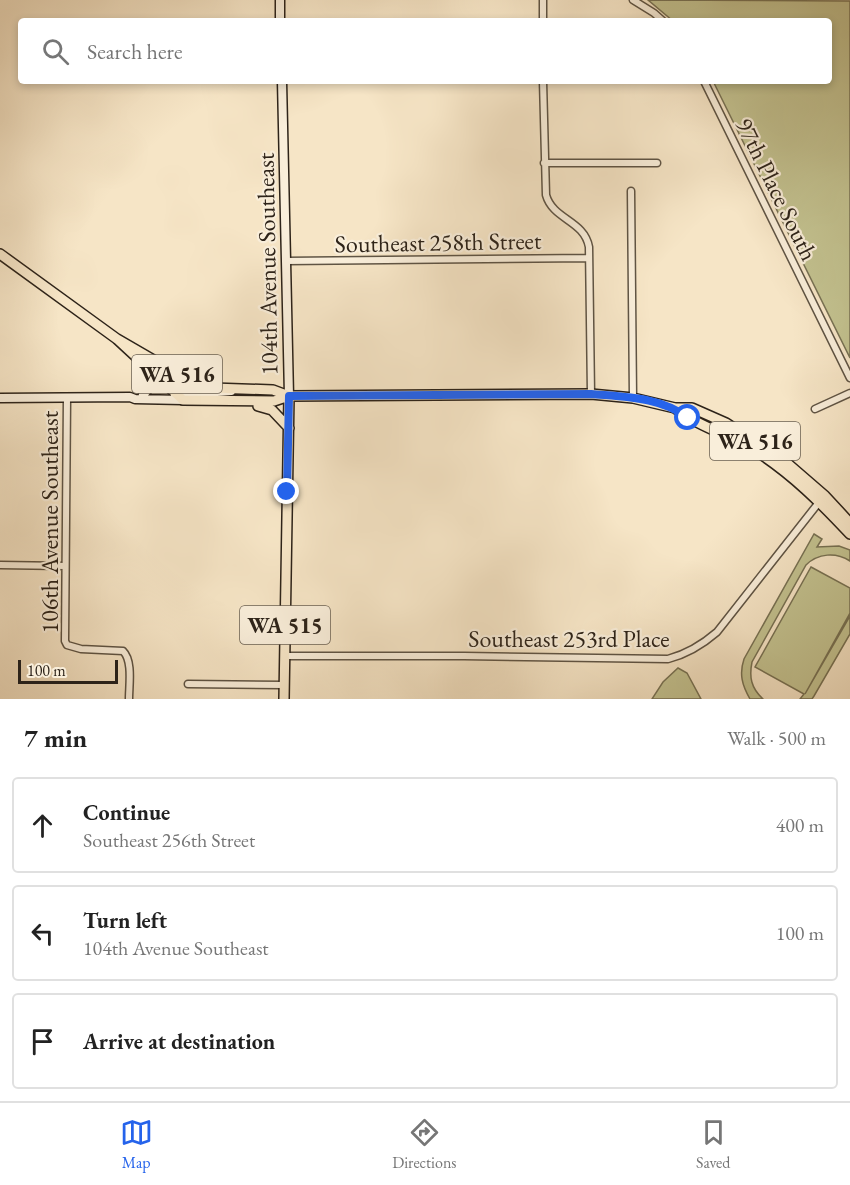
<!DOCTYPE html>
<meta charset="utf-8">
<style>
:root{--surface:#fff;--page:#f2f2f2;--text:#222;--muted:#767676;--line:#e0e0e0;--accent:#2563eb}
body{margin:0;font-family:"EB Garamond",serif;background:var(--page);color:var(--text)}
.scale{position:absolute;left:18px;bottom:15px;width:100px;box-sizing:border-box;padding-left:6px;border:3px solid #2d2319;border-top:0;font-size:16px;line-height:21px;white-space:nowrap;color:#2d2319;-webkit-text-stroke:4px #f9eeda;paint-order:stroke}
.stop{position:absolute;width:18px;height:18px;margin:-14px;border:4px solid #2563eb;border-radius:50%;background:#fff}
.stop.end{background:#2563eb;border-color:#fff;box-shadow:0 2px 6px #0008}
.list{margin:0;padding:0;list-style:none}
h2{display:flex;justify-content:space-between;align-items:center;height:78px;margin:0;padding:0 24px;font-size:26px}
h2 small{font-size:20px;font-weight:400;color:var(--muted)}
.list li{display:grid;grid-template-columns:39px 1fr auto;gap:18px;align-items:center;box-sizing:border-box;height:96px;margin:0 12px 12px;padding:0 12px;border:2px solid var(--line);border-radius:6px}
.list b{display:block;font-size:22px;white-space:nowrap}
.list p{margin:0;font-size:20px;white-space:nowrap;color:var(--muted)}
.list em{font-size:20px;font-style:normal;color:var(--muted)}
.icon{flex:none;width:33px;height:33px;fill:none;stroke:currentColor;stroke-width:2;stroke-linecap:round;stroke-linejoin:round}
.map{position:relative;flex:none;width:850px;height:699px;overflow:hidden}
.search{position:absolute;background:var(--surface);box-shadow:0 3px 9px #0003;left:18px;right:18px;top:18px;height:66px;display:flex;align-items:center;gap:15px;box-sizing:border-box;padding:0 21px;border-radius:6px;color:var(--muted);font-size:22px}
.sheet{height:402px;background:var(--surface)}
nav{display:flex;justify-content:space-around;align-items:center;box-sizing:border-box;height:84px;border-top:2px solid var(--line);background:var(--surface);font-size:16px;color:var(--muted)}
nav a{display:grid;justify-items:center;gap:3px}
nav .on{color:var(--accent)}
.map>svg:first-child{display:block}
.green{fill:#c3c290;stroke:#787254;stroke-width:1.5}
.lines{fill:none;stroke-linecap:round;stroke-linejoin:round}
.street-casing{stroke:#5f5444;stroke-width:9}
.secondary-casing{stroke:#2d2319;stroke-width:11}
.primary-casing{stroke:#2d2319;stroke-width:12}
.street{stroke:#f9eeda;stroke-width:6}
.secondary{stroke:#f9eeda;stroke-width:8}
.primary{stroke:#f6e5c6;stroke-width:9}
.route{stroke:#2563eb;stroke-width:8}
.labels{text-anchor:middle;dominant-baseline:central;stroke-width:4.5;stroke-linejoin:round;paint-order:stroke}
.shield{fill:#f9eeda;stroke:#6a6053;stroke-width:1.5}
.shield-label{font-size:22px;font-weight:bold;fill:#2d2319}
.street-label{font-size:24px;fill:#2d2319;stroke:#f9eeda}
</style>
<div class="map">
<svg width="850" height="699" viewBox="0 0 850 699">
<rect width="100%" height="100%" fill="#f6e5c6"/>
<filter id="stains"><feTurbulence type="fractalNoise" baseFrequency=".00333" numOctaves="4"/><feColorMatrix values="0 0 0 0 .2 0 0 0 0 .09 0 0 0 0 .02 0 0 0 .5 -.17"/></filter>
<radialGradient id="worn" r=".72"><stop offset=".6" stop-color="#630" stop-opacity="0"/><stop offset="1" stop-color="#630" stop-opacity=".3"/></radialGradient>
<path class="green" d="M 648,0 L 850,1 L 850,358 L 713,81 L 829,81 L 829,21 L 673,21 Z
M 814,534 L 822,539 L 817,547 L 839,546 L 850,550 L 850,561 C 836,552 818,553 806,565 L 752,662 C 749,677 751,688 763,699 L 750,699 C 742,685 739,674 744,659 Z
M 811,567 L 850,588 L 850,613 L 805,694 L 850,616 L 850,634 L 814,696 L 812,699 L 800,699 L 804,694 L 755,667 Z
M 678,668 L 687,673 L 701,699 L 652,699 L 663,682 Z"/>
<g class="lines">
<g class="street-casing">
<path id="street" d="M 543,0 L 543,21
M 633,0 L 654,13 L 663,21
M 543,81 L 546,195 C 553,220 584,220 589,247 L 591,394
M 704,81 L 850,378
M 544,163 L 657,163
M 631,191 L 633,398
M 286,261 L 589,258
M 67,398 L 65,641 L 67,645 L 81,649 L 123,651 C 133,661 129,685 129,699
M 815,409 L 850,393
M 0,565 L 65,566
M 284,656 L 464,656 L 668,659 C 687,654 702,645 717,632 L 820,501
M 188,684 L 284,685"/>
</g>
<g class="secondary-casing">
<path id="secondary" d="M 280,0 L 280,21
M 282,81 L 289,396
M 143,395 L 151,386 L 152,371
M 175,395 L 231,391
M 0,398 L 130,397 L 135,399 L 183,400"/>
</g>
<g class="primary-casing">
<path id="primary" d="M 0,254 L 117,339 L 186,379 L 199,385 L 213,388 L 273,390 L 289,396
M 117,339 L 183,400 L 274,401 L 289,396 L 591,394 L 633,398 L 675,408 L 692,408 L 726,423 L 788,464 L 825,496 L 850,523
M 258,406 L 272,410 L 289,428
M 675,408 C 699,427 730,435 756,451 C 792,474 821,503 850,534
M 284,699 L 289,396"/>
</g>
<use href="#street" class="street"/>
<use href="#secondary" class="secondary"/>
<use href="#primary" class="primary"/>
</g>
<g class="lines">
<path class="route" d="M 287,492 L 289,396 L 591,394 C 624,397 662,397 688,418"/>
</g>
<g class="labels">
<g class="shield">
<rect x="132" y="355" width="90" height="38" rx="4.5"/>
<rect x="710" y="422" width="90" height="38" rx="4.5"/>
<rect x="240" y="606" width="90" height="38" rx="4.5"/>
</g>
<g class="shield-label">
<text x="177" y="374">WA 516</text>
<text x="755" y="441">WA 516</text>
<text x="285" y="625">WA 515</text>
</g>
<g class="street-label">
<text transform="translate(777 189) rotate(64)">97th Place South</text>
<text transform="translate(438 242) rotate(-1)">Southeast 258th Street</text>
<text transform="translate(267 264) rotate(-91)">104th Avenue Southeast</text>
<text transform="translate(49 522) rotate(-90)">106th Avenue Southeast</text>
<text x="569" y="638">Southeast 253rd Place</text>
</g>
</g>
<rect width="100%" height="100%" filter="url(#stains)"/>
<rect width="100%" height="100%" fill="url(#worn)"/>
</svg>
<div class="scale">100 m</div>
<div class="stop" style="left:688px;top:418px"></div>
<div class="stop end" style="left:287px;top:492px"></div>
<div class="search"><svg class="icon" aria-label="search" viewBox="0 0 24 24"><circle cx="10" cy="10" r="6"/><path d="M15 15l6 6"/></svg>Search here</div>
</div>
<section class="sheet">
<h2>7 min<small>Walk · 500 m</small></h2>
<ul class="list">
<li><svg class="icon" aria-label="ahead" viewBox="0 0 24 24"><path d="M12 20V5M6 11l6-6 6 6"/></svg><div><b>Continue</b><p>Southeast 256th Street</p></div><em>400 m</em></li>
<li><svg class="icon" aria-label="left" viewBox="0 0 24 24"><path d="M17 20v-9H6M10 6l-5 5 5 5"/></svg><div><b>Turn left</b><p>104th Avenue Southeast</p></div><em>100 m</em></li>
<li><svg class="icon" aria-label="arrive" viewBox="0 0 24 24"><path d="M6 21V4h12l-3 4 3 4H6"/></svg><div><b>Arrive at destination</b></div></li>
</ul>
</section>
<nav>
<a class="on"><svg class="icon" aria-label="map" viewBox="0 0 24 24"><path d="M3 6l6-2 6 2 6-2v14l-6 2-6-2-6 2zM9 4v14M15 6v14"/></svg>Map</a>
<a><svg class="icon" aria-label="directions" viewBox="0 0 24 24"><path d="M12 3l9 9-9 9-9-9zM9 14v-3h6M13 9l2 2-2 2"/></svg>Directions</a>
<a><svg class="icon" aria-label="saved" viewBox="0 0 24 24"><path d="M7 4h10v16l-5-4-5 4z"/></svg>Saved</a>
</nav>
